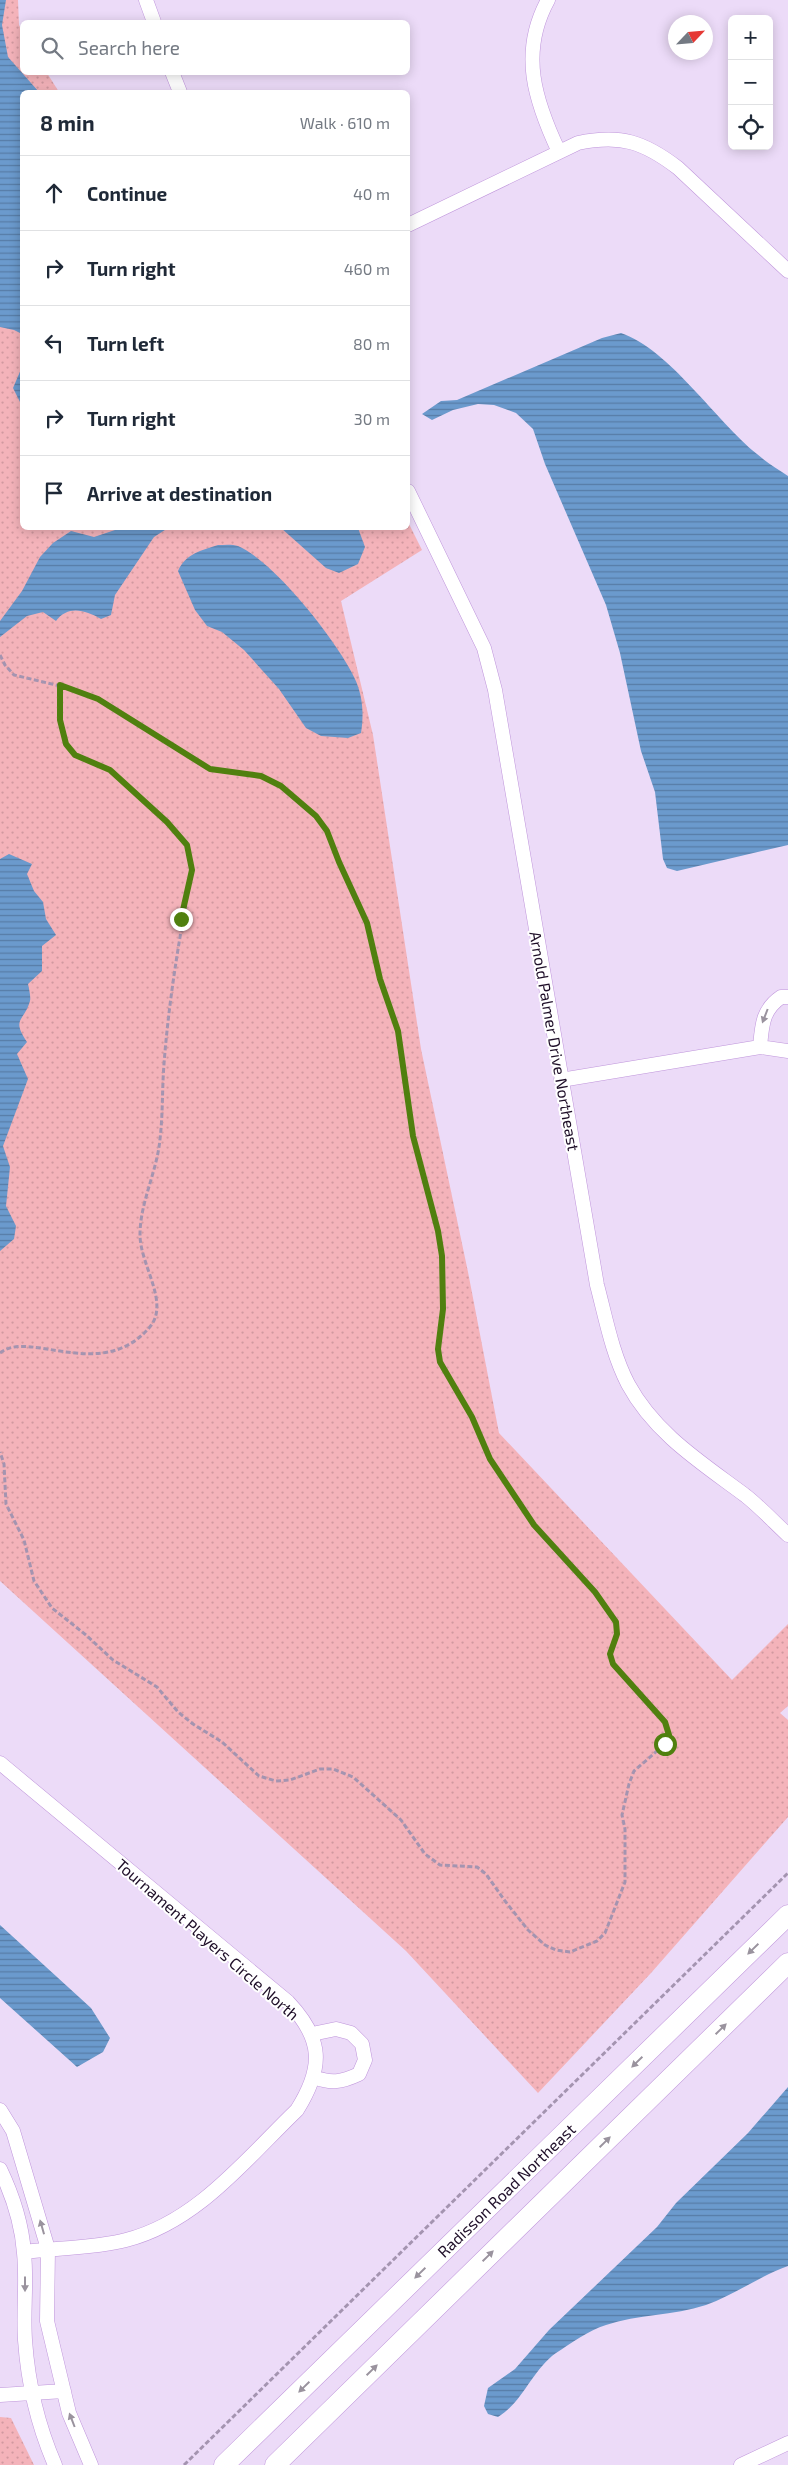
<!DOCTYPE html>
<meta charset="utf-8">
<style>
:root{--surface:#fff;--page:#f2f2f3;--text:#1f2937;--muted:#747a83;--line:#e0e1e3}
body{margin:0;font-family:"Exo 2",sans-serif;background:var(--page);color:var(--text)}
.controls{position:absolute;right:15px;top:15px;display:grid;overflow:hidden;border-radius:8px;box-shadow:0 2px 12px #0003}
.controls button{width:45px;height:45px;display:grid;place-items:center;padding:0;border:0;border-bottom:1px solid var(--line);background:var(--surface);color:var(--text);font:25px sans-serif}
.compass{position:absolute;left:668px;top:15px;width:45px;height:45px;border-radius:50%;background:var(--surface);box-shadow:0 2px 12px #0003;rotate:64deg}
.stop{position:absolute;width:15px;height:15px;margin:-11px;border:4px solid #50800f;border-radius:50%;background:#fff}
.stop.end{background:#50800f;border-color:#fff;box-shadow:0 1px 5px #0008}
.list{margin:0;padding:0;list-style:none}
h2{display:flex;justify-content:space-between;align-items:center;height:65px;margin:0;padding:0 20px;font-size:21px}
h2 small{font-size:16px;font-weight:400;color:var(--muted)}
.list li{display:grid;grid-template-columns:32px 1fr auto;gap:15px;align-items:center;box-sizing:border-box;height:75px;padding:0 20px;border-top:1px solid var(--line)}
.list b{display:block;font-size:19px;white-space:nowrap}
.list em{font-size:16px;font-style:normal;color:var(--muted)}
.icon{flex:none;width:28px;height:28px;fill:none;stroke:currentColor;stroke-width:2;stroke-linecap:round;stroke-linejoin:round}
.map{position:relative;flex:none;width:788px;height:2465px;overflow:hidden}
.search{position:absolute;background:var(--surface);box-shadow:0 2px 12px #0003;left:20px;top:20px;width:390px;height:55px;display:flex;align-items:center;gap:12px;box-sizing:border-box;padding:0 18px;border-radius:8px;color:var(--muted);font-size:19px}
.panel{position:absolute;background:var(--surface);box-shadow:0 2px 12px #0003;left:20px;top:90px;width:390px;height:440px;border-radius:8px}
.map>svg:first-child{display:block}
.grass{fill:url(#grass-dots)}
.water{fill:url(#water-rules)}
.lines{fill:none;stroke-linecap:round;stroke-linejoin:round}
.minor-casing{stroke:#bf95db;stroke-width:15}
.secondary-casing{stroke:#bf95db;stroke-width:21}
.path{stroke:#a494b0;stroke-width:3;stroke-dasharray:5 2.5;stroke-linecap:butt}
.minor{stroke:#fff;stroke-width:14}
.secondary{stroke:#fff;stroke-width:20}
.oneway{fill:#9a939e}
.route{stroke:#50800f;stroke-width:6}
.labels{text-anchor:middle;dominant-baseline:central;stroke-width:4;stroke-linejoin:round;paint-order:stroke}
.street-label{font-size:16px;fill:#1e0e28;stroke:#fff}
</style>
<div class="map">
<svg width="788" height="2465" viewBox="0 0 788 2465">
<defs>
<pattern id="grass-dots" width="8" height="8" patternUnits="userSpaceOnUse" patternTransform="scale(1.25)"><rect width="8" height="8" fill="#f4b3ba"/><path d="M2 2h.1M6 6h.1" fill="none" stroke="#d199a0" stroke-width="1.8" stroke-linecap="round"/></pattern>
<pattern id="water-rules" width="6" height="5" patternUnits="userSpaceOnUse" patternTransform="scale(1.25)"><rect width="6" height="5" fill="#6b9acd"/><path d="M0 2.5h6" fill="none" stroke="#577ca6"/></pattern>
</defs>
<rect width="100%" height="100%" fill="#ecdbf8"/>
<path class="grass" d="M 0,0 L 18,0 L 19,25 L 22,31 L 22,72 L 47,73 L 59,92 L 22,92 L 22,528 L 408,528 L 408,522 L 422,550 L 341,601 L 373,735 L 421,1049 L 468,1272 L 499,1433 L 732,1680 L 788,1624 L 788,1706 L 780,1713 L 788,1720 L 788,1817 L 651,1973 L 538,2093 L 406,1951 L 0,1581 Z
M 0,2417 L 11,2418 L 34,2465 L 0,2465 Z"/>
<path class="water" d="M 0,0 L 6,0 L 2,25 L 8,57 L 39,92 L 22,92 L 22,334 L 14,330 L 0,327 Z
M 621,333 C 669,349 716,421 757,454 C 766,462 778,469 788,476 L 788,845 L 677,871 L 667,868 L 663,859 L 655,792 L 641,751 L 620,653 L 606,605 L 545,464 L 533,429 L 516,413 L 494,405 L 478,404 L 453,410 L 432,420 L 422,414 L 441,401 L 457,400 L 602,338 Z
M 22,367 L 22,406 L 13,388 Z
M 121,528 L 168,528 L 154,537 L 115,595 L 111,615 L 101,619 C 85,610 68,605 56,621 L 43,612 L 27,616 L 0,637 L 0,621 L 22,591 L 40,557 L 53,543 L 71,531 L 94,537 Z
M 281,528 L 358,528 L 365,547 L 358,564 L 339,573 L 326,568 Z
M 218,545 C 224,545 232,544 238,546 C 274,561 337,641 354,677 C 363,695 364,714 361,733 L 348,738 L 321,736 L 306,728 L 279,689 L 244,650 L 222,632 L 207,626 L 195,610 L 178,571 C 186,553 201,551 218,545 Z
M 9,854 L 32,864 L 27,874 L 34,891 L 43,902 L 46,919 L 56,935 L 42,946 L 42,971 L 28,984 C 29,989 31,997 30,1001 C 24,1022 11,1018 27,1042 L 17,1054 L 28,1079 L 3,1146 L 10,1167 L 6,1206 L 16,1226 L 14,1239 L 0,1251 L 0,859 Z
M 0,1925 L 91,2008 L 110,2038 L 103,2052 L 77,2067 L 0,1998 Z
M 788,2087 L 788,2266 C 760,2276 734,2295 706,2305 C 673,2316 638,2314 606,2325 C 589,2330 570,2344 556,2353 C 532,2370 523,2402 498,2417 L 488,2414 L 484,2406 L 488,2388 L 515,2369 L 549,2330 L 657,2227 L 676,2203 L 748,2133 Z"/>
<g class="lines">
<g class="minor-casing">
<path id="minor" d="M 146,0 L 154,22
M 548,0 C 519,53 535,101 559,152
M 172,72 L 180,92
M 408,225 L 578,143 C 621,134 644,142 678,168 L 788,271
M 408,491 L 484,648 L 495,690 L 597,1285 C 606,1319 612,1353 628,1384 C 655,1434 702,1463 746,1496 C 761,1508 774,1522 788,1535
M 760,1047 C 762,1026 762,1010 781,997 L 788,997
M 561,1080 L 760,1047 L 788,1051
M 0,1763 L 288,2002 C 323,2039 324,2067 297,2110 C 246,2159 197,2222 126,2240 C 97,2248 56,2248 24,2252
M 312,2034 L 336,2029 L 351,2033 L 362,2044 L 365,2060 L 359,2074 C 342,2082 331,2084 314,2077
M 0,2110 L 13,2131 L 48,2249 L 47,2321 L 69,2413 L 91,2465
M 0,2169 C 12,2194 22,2225 24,2253 C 27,2282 23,2311 25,2340 C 28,2383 38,2426 55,2465
M 0,2395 L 64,2391
M 741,2465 L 788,2443"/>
</g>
<g class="secondary-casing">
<path id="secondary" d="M 224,2465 L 788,1915
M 275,2465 L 788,1963"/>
</g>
<path class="path" d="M 0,655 L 5,665 L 14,675 L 77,690 L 98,699 L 210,769 L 261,776 L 281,785 L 317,816 L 327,831 L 339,862 L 367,923 L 380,979 L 398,1031 L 413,1136 L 438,1231 L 442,1256 L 443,1309 L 438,1349 L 440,1362 L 472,1417 L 490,1459 L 534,1525 L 595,1592 L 616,1622 L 617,1634 L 610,1654 L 613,1664 L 665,1722 L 669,1735 L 665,1744 L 634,1771 L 629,1784 L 622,1815 L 625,1829 L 625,1882 L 605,1933 L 597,1941 L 570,1952 L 556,1950 L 545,1945 L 528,1930 L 505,1901 L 486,1874 L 477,1867 L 440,1865 L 425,1854 L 401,1820 L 353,1777 L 333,1769 L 320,1769 L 290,1780 L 276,1781 L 259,1776 L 222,1742 L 193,1724 L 178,1712 L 157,1687 L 113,1660 L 86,1635 L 52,1608 L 34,1581 L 24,1540 L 6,1504 L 4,1464 L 0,1452
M 0,1353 C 29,1329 101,1383 149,1328 C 171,1304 140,1265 140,1235 C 140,1202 157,1172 160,1139 C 163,1114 162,1089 164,1064 C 169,998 180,934 192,870 L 187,845 L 167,823 L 110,770 L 75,755 L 66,744 L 60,720 L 60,685
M 184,2465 L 788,1873"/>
<use href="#minor" class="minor"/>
<use href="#secondary" class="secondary"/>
</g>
<defs><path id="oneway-solid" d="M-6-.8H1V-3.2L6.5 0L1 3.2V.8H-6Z" transform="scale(1.25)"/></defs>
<g class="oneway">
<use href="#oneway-solid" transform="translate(765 1016) rotate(111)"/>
<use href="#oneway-solid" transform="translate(753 1949) rotate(136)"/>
<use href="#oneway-solid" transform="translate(721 2029) rotate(-44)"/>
<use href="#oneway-solid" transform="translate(637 2062) rotate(136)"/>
<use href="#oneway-solid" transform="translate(605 2142) rotate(-44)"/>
<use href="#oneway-solid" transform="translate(42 2227) rotate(-106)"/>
<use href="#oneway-solid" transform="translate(488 2256) rotate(-44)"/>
<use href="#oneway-solid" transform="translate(420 2273) rotate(136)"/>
<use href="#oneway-solid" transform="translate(25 2284) rotate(90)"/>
<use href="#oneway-solid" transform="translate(372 2370) rotate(-44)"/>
<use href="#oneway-solid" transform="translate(304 2387) rotate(136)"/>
<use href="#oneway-solid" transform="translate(72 2420) rotate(-111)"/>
</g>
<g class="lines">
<path class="route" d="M 181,919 L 192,870 L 187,845 L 167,822 L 110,770 L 75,755 L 66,744 L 60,720 L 60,685 L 98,699 L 210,769 L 261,776 L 281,786 L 316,816 L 327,831 L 339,862 L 367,923 L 380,979 L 398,1031 L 413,1136 L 438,1231 L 442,1256 L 443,1309 L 438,1349 L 440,1362 L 472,1417 L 490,1459 L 534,1525 L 595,1592 L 616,1622 L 617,1634 L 610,1654 L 613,1664 L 665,1722 L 669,1735 L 665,1744"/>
</g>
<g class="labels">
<g class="street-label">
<text transform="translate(555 1041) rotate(80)">Arnold Palmer Drive Northeast</text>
<text transform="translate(208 1939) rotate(41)">Tournament Players Circle North</text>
<text transform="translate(506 2190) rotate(-44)">Radisson Road Northeast</text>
</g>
</g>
</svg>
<div class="controls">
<button>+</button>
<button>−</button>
<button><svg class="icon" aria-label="locate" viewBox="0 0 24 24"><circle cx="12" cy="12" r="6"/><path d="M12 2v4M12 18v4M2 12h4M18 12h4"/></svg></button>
</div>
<svg class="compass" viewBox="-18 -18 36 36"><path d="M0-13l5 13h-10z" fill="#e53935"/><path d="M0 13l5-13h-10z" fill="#747a83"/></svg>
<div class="stop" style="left:665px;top:1744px"></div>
<div class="stop end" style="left:181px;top:919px"></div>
<div class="search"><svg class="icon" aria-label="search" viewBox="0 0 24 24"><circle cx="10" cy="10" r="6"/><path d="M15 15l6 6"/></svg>Search here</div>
<section class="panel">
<h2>8 min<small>Walk · 610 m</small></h2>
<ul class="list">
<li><svg class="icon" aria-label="ahead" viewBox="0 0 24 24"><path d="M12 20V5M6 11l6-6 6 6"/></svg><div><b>Continue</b></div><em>40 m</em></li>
<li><svg class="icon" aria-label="right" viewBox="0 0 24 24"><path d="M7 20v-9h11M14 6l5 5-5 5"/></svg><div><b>Turn right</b></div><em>460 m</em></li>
<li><svg class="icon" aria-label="left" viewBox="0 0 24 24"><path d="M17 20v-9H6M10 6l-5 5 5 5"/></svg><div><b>Turn left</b></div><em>80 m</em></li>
<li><svg class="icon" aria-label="right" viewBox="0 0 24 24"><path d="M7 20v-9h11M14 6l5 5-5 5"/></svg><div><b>Turn right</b></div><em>30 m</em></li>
<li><svg class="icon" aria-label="arrive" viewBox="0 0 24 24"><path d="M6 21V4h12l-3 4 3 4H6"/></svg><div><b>Arrive at destination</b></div></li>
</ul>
</section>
</div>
